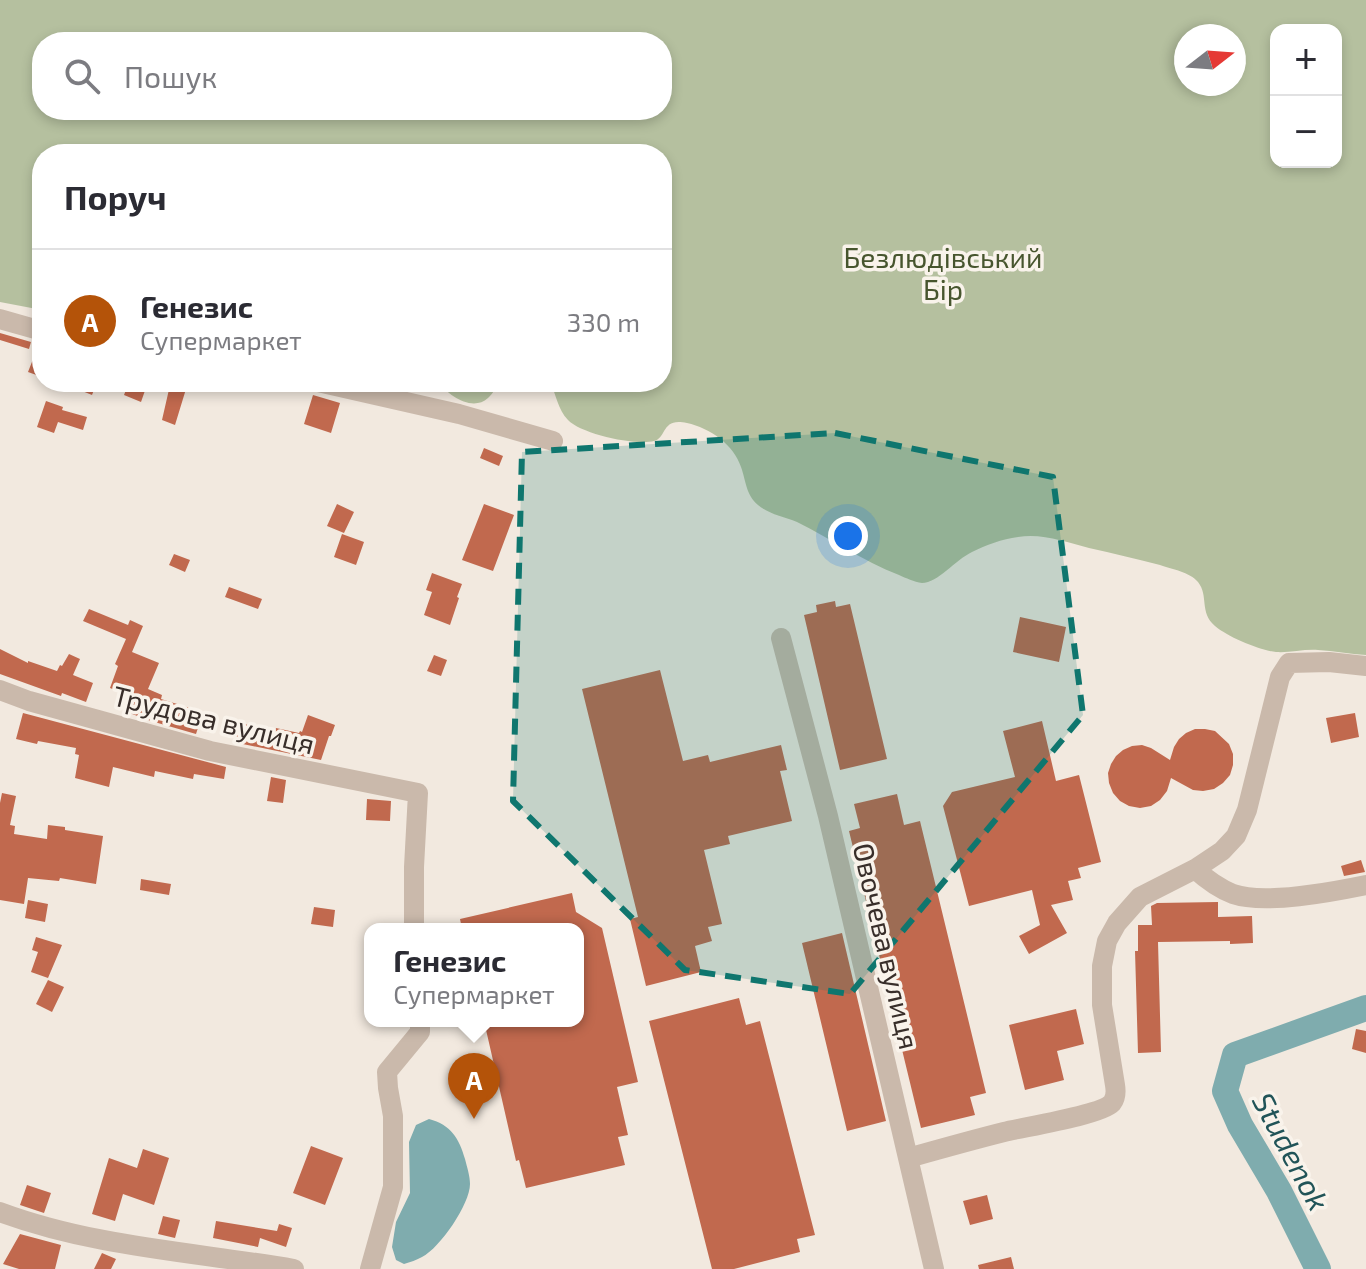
<!DOCTYPE html>
<html lang="uk">
<meta charset="utf-8">
<style>
:root{--surface:#fff;--page:#f7f7f7;--text:#2b2b33;--muted:#7c7c81;--line:#e1e1e2;--accent:#b45309}
body{margin:0;font-family:"Exo 2",sans-serif;background:var(--page);color:var(--text)}
.controls{position:absolute;right:24px;top:24px;display:grid;overflow:hidden;border-radius:16px;box-shadow:0 4px 12px #0003}
.controls button{width:72px;height:72px;display:grid;place-items:center;padding:0;border:0;border-bottom:2px solid var(--line);background:var(--surface);color:var(--text);font:40px sans-serif}
.compass{position:absolute;left:1174px;top:24px;width:72px;height:72px;border-radius:50%;background:var(--surface);box-shadow:0 4px 12px #0003;rotate:73deg}
.you{position:absolute;left:848px;top:536px;width:28px;height:28px;margin:-20px;border:6px solid #fff;border-radius:50%;background:#1a73e8;box-shadow:0 0 0 12px #1a73e833}
.badge{display:grid;place-items:center;width:52px;height:52px;border-radius:50%;background:var(--accent);color:#fff;font-size:26px;font-weight:700}
.pin{position:absolute;translate:-50% -66px;filter:drop-shadow(0 2px 4px #0008)}
.pin::after{content:'';position:absolute;top:42px;width:28px;height:24px;background:inherit;clip-path:polygon(0 0,100% 0,50% 100%)}
.popup{position:absolute;left:364px;top:923px;width:220px;height:104px;box-sizing:border-box;display:grid;place-content:center;border-radius:16px;background:var(--surface);filter:drop-shadow(0 2px 6px #0005);font-size:26px;white-space:nowrap;color:var(--muted)}
.popup b{font-size:30px;color:var(--text)}
.popup::after{content:'';position:absolute;left:50%;top:100%;margin-left:-16px;border:16px solid transparent;border-top-color:var(--surface)}
.list{margin:0;padding:0;list-style:none}
h2{display:flex;justify-content:space-between;align-items:center;height:104px;margin:0;padding:0 32px;font-size:34px}
h2 small{font-size:26px;font-weight:400;color:var(--muted)}
.list li{display:grid;grid-template-columns:52px 1fr auto;gap:24px;align-items:center;box-sizing:border-box;height:144px;padding:0 32px;border-top:2px solid var(--line)}
.list b{display:block;font-size:30px;white-space:nowrap}
.list p{margin:0;font-size:26px;white-space:nowrap;color:var(--muted)}
.list em{font-size:26px;font-style:normal;color:var(--muted)}
.icon{flex:none;width:44px;height:44px;fill:none;stroke:currentColor;stroke-width:2;stroke-linecap:round;stroke-linejoin:round}
.map{position:relative;flex:none;width:1366px;height:1269px;overflow:hidden}
.search{position:absolute;background:var(--surface);box-shadow:0 4px 12px #0003;left:32px;top:32px;width:640px;height:88px;display:flex;align-items:center;gap:20px;box-sizing:border-box;padding:0 28px;border-radius:32px;color:var(--muted);font-size:30px}
.panel{position:absolute;background:var(--surface);box-shadow:0 4px 12px #0003;left:32px;top:144px;width:640px;height:248px;border-radius:32px}
.map>svg:first-child{display:block}
.green{fill:#b5c09f;fill-rule:evenodd}
.water{fill:#7facae}
.lines{fill:none;stroke-linecap:round;stroke-linejoin:round}
.river{stroke:#7facae;stroke-width:26}
.building{fill:#c1694e}
.minor{stroke:#cab9ab;stroke-width:20}
.marked{fill:#0f766e;fill-opacity:0.2;stroke:#0f766e;stroke-width:6;stroke-dasharray:16 10;stroke-linejoin:round}
.labels{text-anchor:middle;dominant-baseline:central;stroke-width:7;stroke-linejoin:round;paint-order:stroke}
.park-label{font-size:28px;fill:#47552e;stroke:#f9f3eb}
.street-label{font-size:28px;fill:#382e2a;stroke:#f9f3eb}
.water-label{font-size:30px;font-style:italic;fill:#215458;stroke:#f9f3eb}
</style>
<div class="map">
<svg width="1366" height="1269" viewBox="0 0 1366 1269">
<rect width="100%" height="100%" fill="#f2e9df"/>
<path class="green" d="M 0,0 L 1366,0 L 1366,655 C 1350,654 1334,651 1318,650 C 1304,649 1289,653 1276,652 C 1259,650 1228,637 1215,626 C 1199,612 1209,596 1198,582 C 1190,572 1171,569 1160,565 C 1136,559 1113,553 1089,548 C 1066,542 1042,533 1018,537 C 1002,539 986,545 972,552 C 955,560 938,583 922,583 C 914,582 906,578 899,575 C 863,561 831,539 797,522 C 784,517 768,514 758,505 C 746,495 746,481 741,467 C 734,445 710,428 687,423 C 661,417 667,438 654,441 C 636,446 581,434 568,420 C 558,410 556,394 550,382 L 662,382 L 662,154 L 42,154 L 42,310 L 0,302 ZM 1276,30 L 1336,30 L 1336,162 L 1276,162 ZM 1234,36 L 1234,84 L 1186,84 L 1186,36 ZM 42,42 L 662,42 L 662,110 L 42,110 Z
M 439,382 L 499,382 C 496,387 493,394 488,398 C 473,412 448,396 439,382 Z"/>
<path class="water" d="M 429,1119 C 451,1125 459,1138 465,1159 C 467,1167 470,1176 470,1184 C 470,1204 440,1248 422,1257 C 417,1260 410,1262 404,1264 L 396,1260 L 392,1247 L 396,1222 L 410,1193 L 409,1142 L 416,1125 Z"/>
<g class="lines">
<path class="river" d="M 1318,1269 L 1279,1191 L 1240,1125 L 1225,1091 L 1235,1055 L 1366,1008"/>
</g>
<path class="building" d="M 0,333 L 31,342 L 29,349 L 0,340 Z
M 39,344 L 42,344 L 42,377 L 28,372 Z
M 60,382 L 97,382 L 92,395 Z
M 129,382 L 148,382 L 141,402 L 124,395 Z
M 170,385 L 186,389 L 175,425 L 162,420 Z
M 313,395 L 340,403 L 331,433 L 304,424 Z
M 46,401 L 63,407 L 62,410 L 87,417 L 83,430 L 58,422 L 54,433 L 37,427 Z
M 484,448 L 503,456 L 499,466 L 480,458 Z
M 337,504 L 354,512 L 344,533 L 327,526 Z
M 484,504 L 514,515 L 493,571 L 462,560 Z
M 342,534 L 364,542 L 356,565 L 334,557 Z
M 174,554 L 190,560 L 185,572 L 169,565 Z
M 432,573 L 462,584 L 457,597 L 459,598 L 450,625 L 424,615 L 432,592 L 426,590 Z
M 229,587 L 262,599 L 258,609 L 225,597 Z
M 835,601 L 836,607 L 850,604 L 887,759 L 840,770 L 804,615 L 817,612 L 816,605 Z
M 89,609 L 128,625 L 130,620 L 143,626 L 132,652 L 159,663 L 148,689 L 162,695 L 161,699 L 203,712 L 196,734 L 151,721 L 124,711 L 130,696 L 110,688 L 118,666 L 115,664 L 126,639 L 83,621 Z
M 1020,617 L 1066,627 L 1059,662 L 1013,652 Z
M 0,649 L 28,663 L 28,661 L 57,671 L 60,665 L 62,666 L 69,654 L 80,659 L 73,675 L 93,683 L 86,702 L 62,693 L 61,696 L 0,674 Z
M 434,655 L 447,660 L 441,676 L 427,671 Z
M 660,670 L 683,761 L 708,755 L 710,762 L 781,745 L 787,770 L 780,771 L 792,821 L 728,836 L 730,844 L 704,850 L 722,924 L 708,927 L 712,941 L 695,946 L 701,972 L 646,986 L 630,919 L 638,917 L 582,689 Z
M 23,713 L 226,767 L 224,779 L 194,774 L 193,779 L 155,771 L 154,777 L 113,767 L 109,787 L 75,778 L 79,755 L 75,754 L 76,748 L 38,741 L 37,744 L 16,739 Z
M 1355,713 L 1359,737 L 1331,743 L 1326,718 Z
M 308,715 L 335,725 L 331,736 L 329,736 L 321,760 L 233,742 L 239,722 L 275,734 L 276,728 L 299,733 L 300,731 L 302,732 Z
M 1042,721 L 1056,781 L 1079,775 L 1101,862 L 1078,868 L 1081,878 L 1068,881 L 1073,900 L 1051,905 L 1067,933 L 1029,954 L 1019,936 L 1040,925 L 1032,890 L 969,906 L 943,806 L 952,792 L 1015,777 L 1003,731 Z
M 1195,729 L 1205,729 L 1215,731 L 1229,744 L 1233,754 L 1233,765 L 1230,775 L 1223,783 L 1214,789 L 1203,791 L 1193,790 L 1171,778 L 1167,791 L 1160,800 L 1151,806 L 1140,808 L 1129,806 L 1120,801 L 1113,793 L 1109,783 L 1108,773 L 1111,764 L 1116,756 L 1123,750 L 1132,746 L 1142,745 L 1151,748 L 1170,760 L 1174,747 L 1179,739 L 1186,733 Z
M 271,777 L 286,780 L 283,803 L 267,801 Z
M 2,793 L 16,796 L 10,825 L 15,826 L 14,834 L 47,839 L 48,825 L 65,827 L 65,830 L 103,836 L 96,884 L 60,878 L 59,881 L 28,878 L 24,904 L 0,900 L 0,803 Z
M 897,794 L 904,825 L 920,821 L 986,1093 L 970,1097 L 975,1115 L 921,1128 L 849,831 L 860,828 L 854,804 Z
M 367,799 L 391,801 L 390,821 L 366,820 Z
M 1361,860 L 1365,872 L 1344,876 L 1341,866 Z
M 141,879 L 171,884 L 169,895 L 140,890 Z
M 572,893 L 576,912 L 602,928 L 638,1082 L 617,1087 L 628,1135 L 618,1137 L 625,1165 L 526,1188 L 519,1160 L 516,1161 L 484,1021 L 578,1021 L 578,929 L 462,929 L 460,919 Z
M 28,900 L 48,904 L 45,922 L 25,918 Z
M 1218,902 L 1218,917 L 1252,916 L 1253,943 L 1230,944 L 1230,941 L 1158,942 L 1161,1052 L 1138,1053 L 1135,951 L 1138,951 L 1138,925 L 1152,925 L 1151,906 L 1157,903 Z
M 314,907 L 335,910 L 333,927 L 311,924 Z
M 842,933 L 886,1121 L 847,1131 L 802,943 Z
M 36,937 L 62,945 L 48,978 L 31,972 L 38,952 L 32,950 Z
M 48,980 L 64,987 L 52,1012 L 36,1004 Z
M 739,998 L 746,1025 L 760,1021 L 815,1235 L 797,1239 L 800,1252 L 734,1269 L 712,1269 L 649,1021 Z
M 1076,1009 L 1084,1044 L 1057,1051 L 1064,1080 L 1025,1090 L 1009,1025 Z
M 1356,1029 L 1366,1031 L 1366,1053 L 1352,1049 Z
M 311,1146 L 343,1158 L 325,1205 L 293,1193 Z
M 143,1149 L 169,1158 L 154,1205 L 123,1194 L 115,1221 L 92,1214 L 109,1158 L 137,1168 Z
M 27,1185 L 51,1193 L 44,1213 L 20,1205 Z
M 987,1195 L 993,1219 L 970,1225 L 963,1201 Z
M 163,1216 L 180,1220 L 175,1238 L 158,1234 Z
M 216,1221 L 277,1231 L 279,1224 L 292,1228 L 286,1247 L 260,1238 L 258,1247 L 213,1238 Z
M 20,1234 L 61,1245 L 55,1269 L 19,1269 L 3,1264 Z
M 102,1253 L 116,1259 L 111,1269 L 94,1269 Z
M 1011,1257 L 1014,1269 L 979,1269 L 978,1265 Z"/>
<g class="lines">
<path class="minor" d="M 0,319 L 42,331
M 318,382 L 459,414 L 553,441
M 781,638 L 828,816 L 934,1269
M 0,690 L 29,701 L 210,751 L 418,793 L 414,867 L 414,929
M 1195,869 C 1206,879 1218,888 1233,894 C 1265,905 1332,892 1366,885
M 908,1158 C 940,1149 972,1140 1004,1132 C 1024,1127 1101,1115 1112,1103 C 1116,1098 1116,1091 1115,1085 L 1102,1005 L 1102,966 L 1107,941 L 1117,923 L 1140,897 L 1195,869 L 1222,851 L 1236,836 L 1247,810 L 1280,677 L 1289,663 L 1329,662 L 1366,666
M 0,1212 C 94,1247 196,1252 294,1269
M 370,1269 L 393,1187 L 393,1116 L 388,1088 L 387,1072 L 420,1032 L 420,1021"/>
</g>
<path class="marked" d="M 835,433 L 1053,477 L 1083,715 L 850,994 L 685,970 L 513,801 L 522,452 Z"/>
<g class="labels">
<g class="park-label">
<text x="943" y="257">Безлюдівський<tspan x="943" dy="32">Бір</tspan></text>
</g>
<g class="street-label">
<text transform="translate(214 719) rotate(14)">Трудова вулиця</text>
<text transform="translate(887 946) rotate(77)">Овочева вулиця</text>
</g>
<g class="water-label">
<text transform="translate(1292 1151) rotate(62)">Studenok</text>
</g>
</g>
</svg>
<div class="controls">
<button>+</button>
<button>−</button>
</div>
<svg class="compass" viewBox="-18 -18 36 36"><path d="M0-13l5 13h-10z" fill="#e53935"/><path d="M0 13l5-13h-10z" fill="#7c7c81"/></svg>
<div class="you"></div>
<div class="pin badge" style="left:474px;top:1119px">A</div>
<div class="popup"><b>Генезис</b>Супермаркет</div>
<div class="search"><svg class="icon" aria-label="search" viewBox="0 0 24 24"><circle cx="10" cy="10" r="6"/><path d="M15 15l6 6"/></svg>Пошук</div>
<section class="panel">
<h2>Поруч<small></small></h2>
<ul class="list">
<li><span class="badge">A</span><div><b>Генезис</b><p>Супермаркет</p></div><em>330 m</em></li>
</ul>
</section>
</div>
